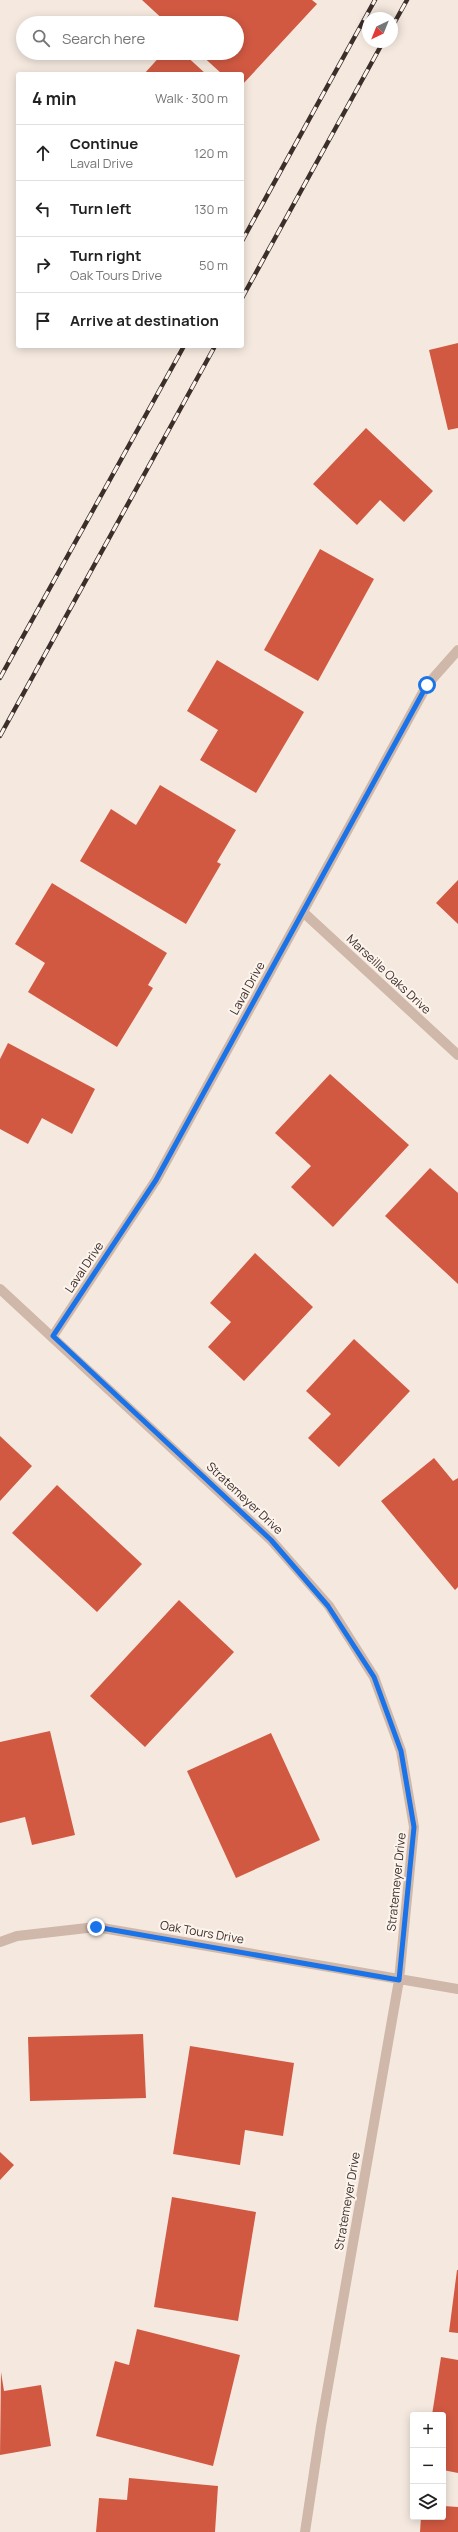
<!DOCTYPE html>
<meta charset="utf-8">
<style>
:root{--surface:#fff;--page:#f6f6f6;--text:#222;--muted:#767676;--line:#e0e0e0}
body{margin:0;font-family:Manrope,sans-serif;background:var(--page);color:var(--text)}
.controls{position:absolute;right:12px;bottom:12px;display:grid;overflow:hidden;border-radius:4px;box-shadow:0 2px 10px #0003}
.controls button{width:36px;height:36px;display:grid;place-items:center;padding:0;border:0;border-bottom:1px solid var(--line);background:var(--surface);color:var(--text);font:20px sans-serif}
.compass{position:absolute;left:362px;top:12px;width:36px;height:36px;border-radius:50%;background:var(--surface);box-shadow:0 2px 10px #0003;rotate:223deg}
.stop{position:absolute;width:12px;height:12px;margin:-9px;border:3px solid #1a73e8;border-radius:50%;background:#fff}
.stop.end{background:#1a73e8;border-color:#fff;box-shadow:0 1px 4px #0008}
.list{margin:0;padding:0;list-style:none}
h2{display:flex;justify-content:space-between;align-items:center;height:52px;margin:0;padding:0 16px;font-size:17px}
h2 small{font-size:13px;font-weight:400;color:var(--muted)}
.list li{display:grid;grid-template-columns:26px 1fr auto;gap:12px;align-items:center;box-sizing:border-box;height:56px;padding:0 16px;border-top:1px solid var(--line)}
.list b{display:block;font-size:15px;white-space:nowrap}
.list p{margin:0;font-size:13px;white-space:nowrap;color:var(--muted)}
.list em{font-size:13px;font-style:normal;color:var(--muted)}
.icon{flex:none;width:22px;height:22px;fill:none;stroke:currentColor;stroke-width:2;stroke-linecap:round;stroke-linejoin:round}
.map{position:relative;flex:none;width:458px;height:2532px;overflow:hidden}
.search{position:absolute;background:var(--surface);box-shadow:0 2px 10px #0003;left:16px;top:16px;width:228px;height:44px;display:flex;align-items:center;gap:10px;box-sizing:border-box;padding:0 14px;border-radius:22px;color:var(--muted);font-size:15px}
.panel{position:absolute;background:var(--surface);box-shadow:0 2px 10px #0003;left:16px;top:72px;width:228px;height:276px;border-radius:4px}
.map>svg:first-child{display:block}
.building{fill:#d15942}
.lines{fill:none;stroke-linecap:round;stroke-linejoin:round}
.minor{stroke:#cfb8a9;stroke-width:10}
.rail-casing{stroke:#3c2e2a;stroke-width:4.5}
.rail{stroke:#fcf4ed;stroke-width:3;stroke-dasharray:9;stroke-linecap:butt}
.route{stroke:#1a73e8;stroke-width:5}
.labels{text-anchor:middle;dominant-baseline:central;stroke-width:4;stroke-linejoin:round;paint-order:stroke}
.street-label{font-size:12px;fill:#3c2e2a;stroke:#fcf4ed}
</style>
<div class="map">
<svg width="458" height="2532" viewBox="0 0 458 2532">
<rect width="100%" height="100%" fill="#f5e9df"/>
<path class="building" d="M 142,0 L 312,0 L 317,4 L 242,85 L 242,74 L 222,74 L 199,53 L 237,53 L 237,23 L 167,23 Z
M 163,53 L 183,53 L 206,74 L 144,74 Z
M 458,343 L 458,428 L 448,430 L 429,350 Z
M 366,428 L 433,491 L 404,522 L 380,500 L 357,525 L 313,484 Z
M 320,549 L 374,579 L 318,681 L 264,650 Z
M 217,660 L 304,712 L 256,793 L 200,760 L 218,730 L 187,711 Z
M 160,785 L 236,830 L 217,862 L 221,864 L 186,924 L 80,861 L 111,809 L 136,825 Z
M 458,880 L 458,924 L 436,903 Z
M 52,883 L 167,953 L 148,985 L 153,988 L 117,1047 L 28,992 L 45,963 L 15,944 Z
M 8,1043 L 95,1089 L 72,1134 L 42,1118 L 28,1144 L 0,1129 L 0,1059 Z
M 330,1074 L 409,1145 L 333,1227 L 291,1187 L 311,1166 L 275,1133 Z
M 430,1168 L 458,1193 L 458,1284 L 385,1216 Z
M 255,1253 L 313,1307 L 244,1381 L 208,1347 L 231,1322 L 210,1303 Z
M 354,1339 L 410,1391 L 339,1467 L 308,1438 L 331,1414 L 306,1391 Z
M 0,1436 L 32,1466 L 0,1501 Z
M 434,1458 L 453,1481 L 458,1478 L 458,1587 L 455,1590 L 381,1501 Z
M 57,1485 L 142,1564 L 97,1612 L 12,1533 Z
M 179,1600 L 234,1652 L 145,1747 L 90,1696 Z
M 50,1731 L 75,1835 L 32,1845 L 25,1817 L 0,1823 L 0,1742 Z
M 271,1733 L 320,1840 L 236,1878 L 187,1771 Z
M 143,2034 L 146,2098 L 30,2101 L 28,2037 Z
M 190,2046 L 294,2063 L 283,2136 L 245,2130 L 240,2165 L 173,2154 Z
M 0,2152 L 14,2165 L 0,2180 Z
M 172,2197 L 256,2212 L 238,2321 L 154,2307 Z
M 457,2270 L 458,2270 L 458,2333 L 449,2332 Z
M 137,2329 L 240,2355 L 213,2466 L 96,2436 L 115,2361 L 129,2365 Z
M 441,2357 L 458,2360 L 458,2473 L 443,2470 L 443,2415 L 432,2415 Z
M 1,2372 L 4,2391 L 41,2385 L 51,2446 L 0,2455 Z
M 129,2478 L 218,2486 L 215,2532 L 96,2532 L 99,2498 L 127,2500 Z
M 443,2506 L 458,2507 L 458,2532 L 420,2532 L 421,2517 L 443,2517 Z"/>
<g class="lines">
<path class="minor" d="M 303,912 L 458,1055
M 0,1289 L 271,1540 L 329,1606 L 374,1677 L 401,1751 L 414,1827 L 399,1980 L 321,2426 L 305,2532
M 53,1336 L 156,1180 L 427,685 L 458,650
M 0,1942 L 17,1936 L 96,1927 L 458,1989"/>
<g class="rail-casing">
<path id="rail" d="M 392,27 L 407,0
M 242,241 L 375,0
M 242,298 L 383,42
M 0,678 L 184,346
M 0,736 L 215,346"/>
</g>
<use href="#rail" class="rail"/>
</g>
<g class="lines">
<path class="route" d="M 96,1927 L 399,1980 L 414,1827 L 401,1751 L 374,1677 L 328,1606 L 271,1540 L 53,1336 L 156,1180 L 427,685"/>
</g>
<g class="labels">
<g class="street-label">
<text transform="translate(389 974) rotate(43)">Marseille Oaks Drive</text>
<text transform="translate(247 988) rotate(-61)">Laval Drive</text>
<text transform="translate(84 1267) rotate(-56)">Laval Drive</text>
<text transform="translate(245 1498) rotate(43)">Stratemeyer Drive</text>
<text transform="translate(396 1882) rotate(-84)">Stratemeyer Drive</text>
<text transform="translate(202 1932) rotate(10)">Oak Tours Drive</text>
<text transform="translate(347 2201) rotate(-80)">Stratemeyer Drive</text>
</g>
</g>
</svg>
<div class="controls">
<button>+</button>
<button>−</button>
<button><svg class="icon" aria-label="layers" viewBox="0 0 24 24"><path d="M12 4l9 5-9 5-9-5zM3 14l9 5 9-5"/></svg></button>
</div>
<svg class="compass" viewBox="-18 -18 36 36"><path d="M0-13l5 13h-10z" fill="#e53935"/><path d="M0 13l5-13h-10z" fill="#767676"/></svg>
<div class="stop" style="left:427px;top:685px"></div>
<div class="stop end" style="left:96px;top:1927px"></div>
<div class="search"><svg class="icon" aria-label="search" viewBox="0 0 24 24"><circle cx="10" cy="10" r="6"/><path d="M15 15l6 6"/></svg>Search here</div>
<section class="panel">
<h2>4 min<small>Walk · 300 m</small></h2>
<ul class="list">
<li><svg class="icon" aria-label="ahead" viewBox="0 0 24 24"><path d="M12 20V5M6 11l6-6 6 6"/></svg><div><b>Continue</b><p>Laval Drive</p></div><em>120 m</em></li>
<li><svg class="icon" aria-label="left" viewBox="0 0 24 24"><path d="M17 20v-9H6M10 6l-5 5 5 5"/></svg><div><b>Turn left</b></div><em>130 m</em></li>
<li><svg class="icon" aria-label="right" viewBox="0 0 24 24"><path d="M7 20v-9h11M14 6l5 5-5 5"/></svg><div><b>Turn right</b><p>Oak Tours Drive</p></div><em>50 m</em></li>
<li><svg class="icon" aria-label="arrive" viewBox="0 0 24 24"><path d="M6 21V4h12l-3 4 3 4H6"/></svg><div><b>Arrive at destination</b></div></li>
</ul>
</section>
</div>
